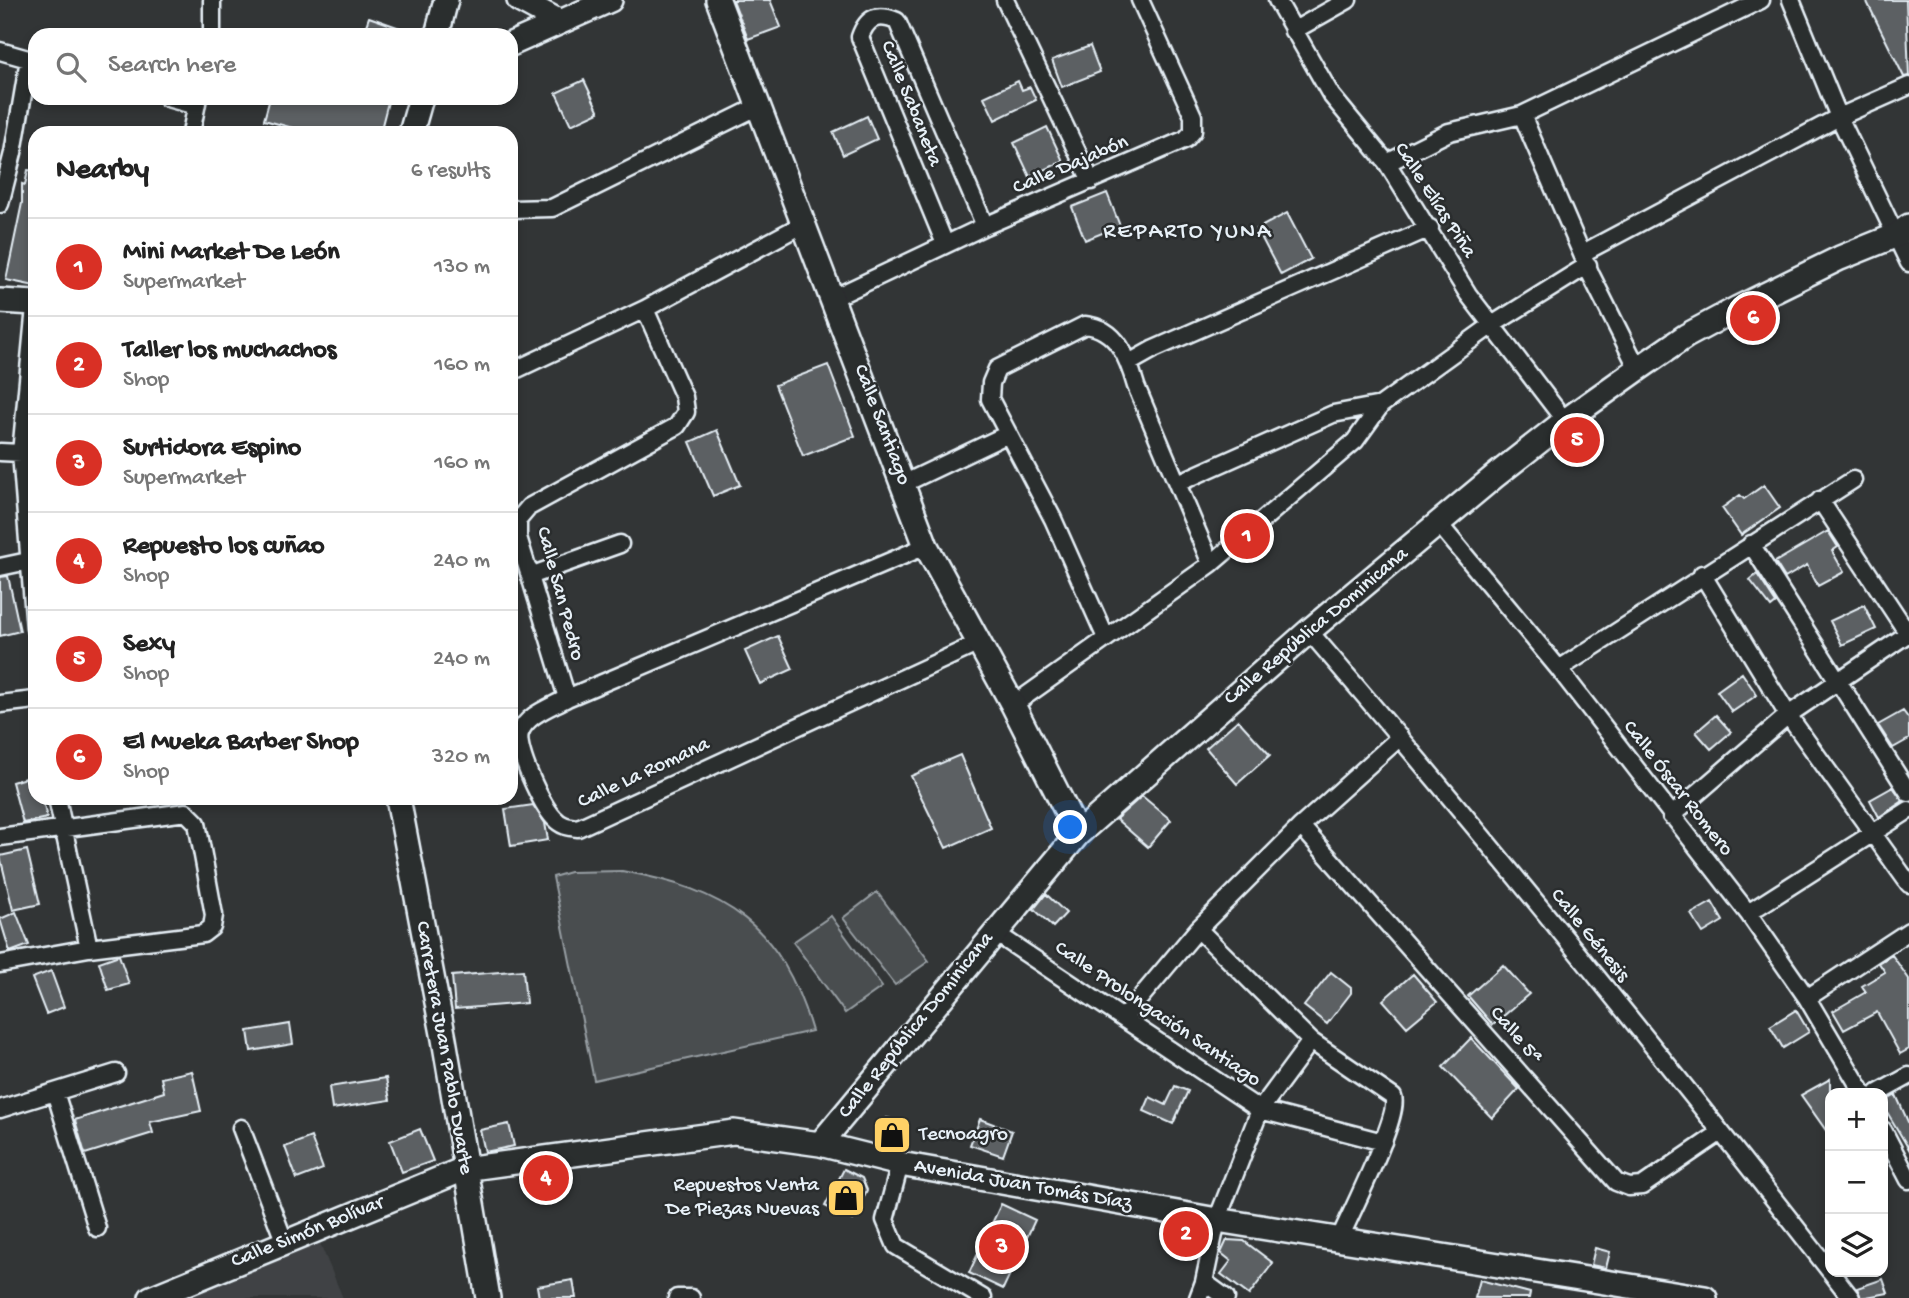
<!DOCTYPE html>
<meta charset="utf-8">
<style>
:root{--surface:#fff;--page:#f2f2f2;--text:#222;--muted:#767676;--line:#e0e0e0;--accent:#d93025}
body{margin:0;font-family:"Gochi Hand",sans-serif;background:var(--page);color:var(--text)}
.controls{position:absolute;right:21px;bottom:21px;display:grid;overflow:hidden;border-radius:14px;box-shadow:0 4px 10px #0003}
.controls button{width:63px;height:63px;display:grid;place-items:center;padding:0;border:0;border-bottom:2px solid var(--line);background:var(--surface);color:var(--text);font:35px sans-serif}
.you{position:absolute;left:1071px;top:828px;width:24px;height:24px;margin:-18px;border:5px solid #fff;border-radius:50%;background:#1a73e8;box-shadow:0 0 0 10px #1a73e833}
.badge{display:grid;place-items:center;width:46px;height:46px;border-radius:50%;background:var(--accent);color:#fff;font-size:23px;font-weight:700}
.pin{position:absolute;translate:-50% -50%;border:4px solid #fff;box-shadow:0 2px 7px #0006}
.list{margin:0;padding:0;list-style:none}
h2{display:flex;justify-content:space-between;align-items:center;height:91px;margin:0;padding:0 28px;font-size:30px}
h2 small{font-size:23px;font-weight:400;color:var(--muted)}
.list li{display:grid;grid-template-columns:46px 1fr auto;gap:21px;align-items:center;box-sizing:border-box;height:98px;padding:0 28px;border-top:2px solid var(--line)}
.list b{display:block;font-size:26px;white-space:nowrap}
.list p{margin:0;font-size:23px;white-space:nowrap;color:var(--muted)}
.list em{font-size:23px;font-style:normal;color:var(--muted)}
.icon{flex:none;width:38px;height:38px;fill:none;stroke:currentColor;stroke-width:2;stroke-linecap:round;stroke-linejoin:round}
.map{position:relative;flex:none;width:1909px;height:1298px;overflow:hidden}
.search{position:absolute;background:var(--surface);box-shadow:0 4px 10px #0003;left:28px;top:28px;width:490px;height:77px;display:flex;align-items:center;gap:18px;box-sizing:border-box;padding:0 24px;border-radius:21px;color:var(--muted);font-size:26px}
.panel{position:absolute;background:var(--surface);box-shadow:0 4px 10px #0003;left:28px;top:126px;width:490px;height:679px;border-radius:21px}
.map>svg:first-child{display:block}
.built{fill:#3f4244}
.green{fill:#494d4f;stroke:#989fa4;stroke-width:2}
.building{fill:#5c6063;stroke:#e8f1f8;stroke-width:2}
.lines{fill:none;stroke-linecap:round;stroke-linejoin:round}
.street-casing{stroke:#e8f1f8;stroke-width:21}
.secondary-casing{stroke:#e8f1f8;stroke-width:28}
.street{stroke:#2a2d2e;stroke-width:16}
.secondary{stroke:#2a2d2e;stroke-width:23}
.labels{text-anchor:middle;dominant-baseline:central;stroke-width:5;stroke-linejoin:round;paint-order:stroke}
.street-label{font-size:21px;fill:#e8f1f8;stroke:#2a2d2e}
.poi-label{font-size:21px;fill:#e8f1f8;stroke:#2a2d2e;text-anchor:start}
.neighbourhood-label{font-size:23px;letter-spacing:2px;fill:#e8f1f8;stroke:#2a2d2e}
</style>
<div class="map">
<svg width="1909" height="1298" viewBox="0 0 1909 1298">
<rect width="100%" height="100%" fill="#323536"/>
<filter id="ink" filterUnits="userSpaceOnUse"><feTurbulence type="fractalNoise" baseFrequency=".0143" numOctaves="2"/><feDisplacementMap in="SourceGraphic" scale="14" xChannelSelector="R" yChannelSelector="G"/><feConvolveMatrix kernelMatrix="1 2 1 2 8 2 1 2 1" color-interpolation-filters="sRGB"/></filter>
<g filter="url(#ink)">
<path class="built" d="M 317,1236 L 343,1298 L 168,1298 Z"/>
<path class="green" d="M 622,871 C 727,890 781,925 812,1031 L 594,1080 L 553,877 L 570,872 Z
M 877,892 L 929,961 L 895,985 L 843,918 Z
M 831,916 L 882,987 L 845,1013 L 793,942 Z"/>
<path class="building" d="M 733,0 L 770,0 L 781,27 L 748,39 Z
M 1866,0 L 1906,0 L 1909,76 L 1904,77 Z
M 369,17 L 414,33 L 414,35 L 363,35 Z
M 1090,46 L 1100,72 L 1062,87 L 1052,60 Z
M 584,80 L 599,112 L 571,125 L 556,93 Z
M 1018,81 L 1022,90 L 1030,87 L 1036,100 L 995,120 L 984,97 Z
M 270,98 L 389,98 L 380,133 L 311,133 L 264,120 Z
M 867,116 L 877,139 L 843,155 L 833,132 Z
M 1047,127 L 1063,161 L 1030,177 L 1014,143 Z
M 28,170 L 35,171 L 35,286 L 6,280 L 22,203 L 22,184 L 25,185 Z
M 1107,193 L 1120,226 L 1085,240 L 1072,207 Z
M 1287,213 L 1311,259 L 1281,275 L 1257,229 Z
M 828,365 L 855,436 L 803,456 L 775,385 Z
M 717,430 L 740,485 L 713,496 L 690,442 Z
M 1764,485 L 1780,508 L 1741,535 L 1722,508 L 1740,495 L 1744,499 Z
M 1828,531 L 1838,547 L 1832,551 L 1844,572 L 1818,586 L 1807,565 L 1785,578 L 1775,562 Z
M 1757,574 L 1776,603 L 1771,607 L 1750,580 Z
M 8,576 L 20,631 L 0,636 L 0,577 Z
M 1864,605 L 1876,629 L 1842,645 L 1830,621 Z
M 778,636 L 793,669 L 760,684 L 745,651 Z
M 1742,673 L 1757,695 L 1732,712 L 1717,691 Z
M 1903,711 L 1909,719 L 1909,739 L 1893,748 L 1878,725 Z
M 1716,715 L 1731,732 L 1711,749 L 1696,732 Z
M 1238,720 L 1270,755 L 1237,784 L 1206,748 Z
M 960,755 L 991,828 L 946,848 L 911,776 Z
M 35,775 L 35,798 L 42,798 L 47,818 L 23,823 L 12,782 Z
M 1893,787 L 1903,801 L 1879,817 L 1870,800 Z
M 1142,796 L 1171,820 L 1148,847 L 1116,819 Z
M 533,805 L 545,823 L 548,840 L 511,846 L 505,809 Z
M 27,850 L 40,904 L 13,910 L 0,856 Z
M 1046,894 L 1066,913 L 1053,927 L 1034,909 Z
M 1712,902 L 1723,921 L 1703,933 L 1691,914 Z
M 16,912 L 29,945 L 10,952 L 0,919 Z
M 119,955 L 129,984 L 108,990 L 99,962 Z
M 1892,955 L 1909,979 L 1909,1049 L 1900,1054 L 1877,1012 L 1844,1030 L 1833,1011 L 1866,992 L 1862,986 L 1885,972 L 1879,963 Z
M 1503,965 L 1529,994 L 1493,1025 L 1468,996 Z
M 523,970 L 526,1003 L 455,1009 L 452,976 Z
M 51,971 L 64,1007 L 46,1014 L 32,978 Z
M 1331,972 L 1351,988 L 1351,993 L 1327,1024 L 1304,1006 Z
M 1413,974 L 1437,1002 L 1407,1027 L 1383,1000 Z
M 1796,1010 L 1809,1032 L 1783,1048 L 1770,1026 Z
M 290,1024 L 293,1044 L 251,1051 L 248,1031 Z
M 1471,1038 L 1519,1089 L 1492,1118 L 1443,1067 Z
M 192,1071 L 201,1111 L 150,1122 L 153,1133 L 85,1154 L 75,1120 L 164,1092 L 161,1078 Z
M 386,1078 L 390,1100 L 332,1109 L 329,1087 Z
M 1830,1079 L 1830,1136 L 1801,1095 Z
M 1175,1086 L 1188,1091 L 1173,1124 L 1144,1111 L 1150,1097 L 1166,1105 Z
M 1896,1095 L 1909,1124 L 1909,1149 L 1887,1112 L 1883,1114 L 1883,1102 Z
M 887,1118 L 904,1122 L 899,1149 L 881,1145 Z
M 980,1119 L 1012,1131 L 1003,1156 L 970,1145 Z
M 509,1124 L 514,1146 L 485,1152 L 480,1130 Z
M 420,1129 L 433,1161 L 402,1172 L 390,1141 Z
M 311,1137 L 323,1169 L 297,1179 L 285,1147 Z
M 844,1169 L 862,1178 L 867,1190 L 853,1220 L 825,1206 Z
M 1001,1204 L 1035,1220 L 1003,1289 L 969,1273 Z
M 1227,1240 L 1244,1241 L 1273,1263 L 1249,1295 L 1221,1274 L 1231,1261 L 1221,1253 Z
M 1595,1248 L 1610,1252 L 1606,1268 L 1591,1265 Z
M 1883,1279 L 1888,1293 L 1861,1298 L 1857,1288 Z
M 573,1280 L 576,1298 L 539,1298 L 537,1286 Z
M 1480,1280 L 1530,1293 L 1529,1298 L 1475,1298 Z"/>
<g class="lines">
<g class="street-casing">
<path id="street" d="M 212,0 L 212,35
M 1005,0 L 1091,181
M 1277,0 L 1331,95 L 1387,163 L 1468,294 L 1565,421
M 1791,0 L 1839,117 L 1909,263
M 1293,31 L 1348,0
M 0,51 L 35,61
M 167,98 L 196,106
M 1522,115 L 1591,275 L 1638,369
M 191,133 L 198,98
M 1387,163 L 1449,132 L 1522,115 L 1761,0
M 0,204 L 13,153 L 29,59
M 511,209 L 552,208 L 759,106
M 945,244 L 860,37 C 867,17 878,13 897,21 L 985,226
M 1583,253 L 1839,117 L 1909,86
M 833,298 L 985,226 L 1186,139 L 1193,131 L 1193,116 L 1140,0
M 35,307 L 21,453 L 35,629
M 1129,363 L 1154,349 L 1430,228
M 511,372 L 645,309 L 805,223
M 0,452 L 21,453
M 1178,483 L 1333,414 L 1381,405
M 903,484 L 1008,434
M 1820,500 L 1909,635
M 1439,524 L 1559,669 L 1748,913 L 1807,998 L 1863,1093
M 1751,544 L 1909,793
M 926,546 L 567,698 C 551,707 526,715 520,733 C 515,750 542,805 554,818 C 561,826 568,827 578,828 L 979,643
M 0,567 L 28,561
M 1702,574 L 1788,715 L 1909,884
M 530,576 L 620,544
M 1309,631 C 1489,840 1661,1054 1830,1271
M 1106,638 L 1053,519 L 990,399 L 991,383 L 997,369 L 1085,325 C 1117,328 1128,358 1136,386 L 1211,564
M 1559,669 L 1853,480
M 567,698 L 518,537 L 518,520 L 529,507 L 677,426 L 686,412 L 684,397 L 645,309
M 0,704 L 35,700
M 1013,705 L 1211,564 L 1355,441 L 1381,405 L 1492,325 L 1588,265
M 57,798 L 89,948
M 1671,816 L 1788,715 L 1909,633
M 1301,826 L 1616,1182 L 1629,1187 L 1642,1186 L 1721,1132
M 0,837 L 186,812 L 197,823 L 214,915 L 212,927 L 203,934 L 89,948 L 0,964
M 1748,913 L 1909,810
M 1198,929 L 1311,1041 L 1393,1097 C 1401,1114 1349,1217 1339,1240
M 994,932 L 1260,1110 L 1383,1142
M 1807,998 L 1909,931
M 1124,1017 L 1198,929 L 1301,826 L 1400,737
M 55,1092 L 97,1228
M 1878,1093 L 1909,1076
M 0,1109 L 116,1073
M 241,1128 L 285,1243
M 1883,1130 L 1909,1180
M 900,1164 L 885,1220 L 896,1246 L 983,1298
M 1831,1272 L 1851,1298
M 1204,1282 L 1226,1298
M 677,1298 L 691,1298
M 1198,1298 L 1204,1282 L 1217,1220 L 1260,1110 L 1311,1041"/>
</g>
<g class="secondary-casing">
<path id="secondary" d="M 519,0 L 560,22
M 718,0 L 926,546 L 1013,705 L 1078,834
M 437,35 L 446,0
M 511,44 L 610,0
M 411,133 L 421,98
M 0,301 L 35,303
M 398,798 L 444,1039 L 488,1298
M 820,1144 L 1078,834 L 1309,631 L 1495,476 L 1565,421 L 1638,369 L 1686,336 L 1738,308 L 1840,258 L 1897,235 L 1909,226
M 151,1298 L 464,1169 L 734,1132 L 820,1144 L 900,1164 L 1217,1220 L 1705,1298"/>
</g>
<use href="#street" class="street"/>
<use href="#secondary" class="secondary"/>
</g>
</g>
<defs>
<g id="shop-square" transform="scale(2.0125)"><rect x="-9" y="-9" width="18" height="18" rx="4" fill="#ffd166" stroke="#2a2d2e"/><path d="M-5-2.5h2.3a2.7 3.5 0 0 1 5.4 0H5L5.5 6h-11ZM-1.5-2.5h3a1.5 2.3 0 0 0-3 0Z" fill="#111"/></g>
</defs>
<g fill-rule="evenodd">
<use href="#shop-square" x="892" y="1135"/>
<use href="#shop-square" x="846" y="1198"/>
</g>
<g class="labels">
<g class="street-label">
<text transform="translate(910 104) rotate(68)">Calle Sabaneta</text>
<text transform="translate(1071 166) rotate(-23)">Calle Dajabón</text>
<text transform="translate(1434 201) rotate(57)">Calle Elías Piña</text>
<text transform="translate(881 425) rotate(69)">Calle Santiago</text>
<text transform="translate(559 594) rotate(75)">Calle San Pedro</text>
<text transform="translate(1317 627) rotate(-40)">Calle República Dominicana</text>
<text transform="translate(644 774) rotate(-25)">Calle La Romana</text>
<text transform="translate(1677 789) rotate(52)">Calle Óscar Romero</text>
<text transform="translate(1589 936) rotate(51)">Calle Génesis</text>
<text transform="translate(1157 1015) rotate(34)">Calle Prolongación Santiago</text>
<text transform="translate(917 1026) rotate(-51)">Calle República Dominicana</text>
<text transform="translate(1515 1036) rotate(49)">Calle 5ª</text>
<text transform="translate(443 1048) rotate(80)">Carretera Juan Pablo Duarte</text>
<text transform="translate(1023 1186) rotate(10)">Avenida Juan Tomás Díaz</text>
<text transform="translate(308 1233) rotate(-22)">Calle Simón Bolívar</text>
</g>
<g class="poi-label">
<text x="919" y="1135">Tecnoagro</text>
<text x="819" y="1186" text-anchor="end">Repuestos Venta<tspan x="819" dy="24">De Piezas Nuevas</tspan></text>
</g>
<g class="neighbourhood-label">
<text x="1188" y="232">REPARTO YUNA</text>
</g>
</g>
</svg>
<div class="controls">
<button>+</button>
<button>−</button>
<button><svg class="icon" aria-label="layers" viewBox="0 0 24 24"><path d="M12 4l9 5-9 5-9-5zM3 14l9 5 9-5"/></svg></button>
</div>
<div class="you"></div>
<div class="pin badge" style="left:1247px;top:536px">1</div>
<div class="pin badge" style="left:1186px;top:1234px">2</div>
<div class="pin badge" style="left:1002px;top:1247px">3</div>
<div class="pin badge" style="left:546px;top:1178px">4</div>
<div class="pin badge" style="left:1577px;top:440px">5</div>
<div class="pin badge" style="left:1753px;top:318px">6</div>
<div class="search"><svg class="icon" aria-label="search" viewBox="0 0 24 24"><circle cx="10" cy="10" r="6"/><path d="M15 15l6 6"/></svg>Search here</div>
<section class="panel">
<h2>Nearby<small>6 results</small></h2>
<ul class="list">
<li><span class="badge">1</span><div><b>Mini Market De León</b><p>Supermarket</p></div><em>130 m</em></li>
<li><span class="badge">2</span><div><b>Taller los muchachos</b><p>Shop</p></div><em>160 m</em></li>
<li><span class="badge">3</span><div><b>Surtidora Espino</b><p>Supermarket</p></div><em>160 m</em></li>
<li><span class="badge">4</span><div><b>Repuesto los cuñao</b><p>Shop</p></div><em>240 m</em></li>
<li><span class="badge">5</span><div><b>Sexy</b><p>Shop</p></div><em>240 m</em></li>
<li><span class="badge">6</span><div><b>El Mueka Barber Shop</b><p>Shop</p></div><em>320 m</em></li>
</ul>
</section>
</div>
